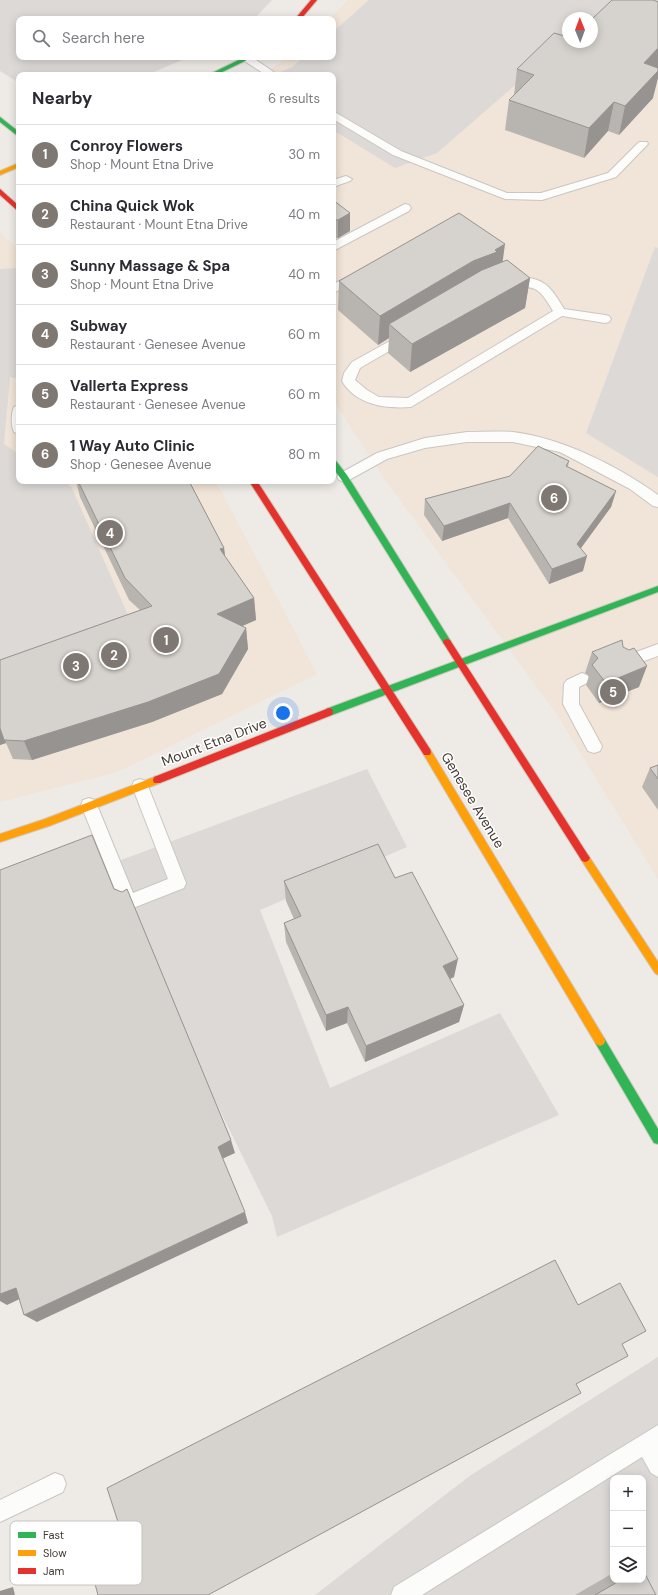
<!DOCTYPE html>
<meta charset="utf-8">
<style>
:root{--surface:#fff;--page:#f7f7f7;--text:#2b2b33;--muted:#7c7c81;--line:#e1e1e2;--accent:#7f7872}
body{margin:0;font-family:"DM Sans",sans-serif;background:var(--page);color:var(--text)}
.controls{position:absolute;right:12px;bottom:12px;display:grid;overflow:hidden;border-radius:8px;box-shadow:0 2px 10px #0003}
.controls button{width:36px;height:36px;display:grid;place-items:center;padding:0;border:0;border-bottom:1px solid var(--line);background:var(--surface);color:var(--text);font:20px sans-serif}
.compass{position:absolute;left:562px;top:12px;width:36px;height:36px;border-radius:50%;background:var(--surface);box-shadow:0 2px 10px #0003;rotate:359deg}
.you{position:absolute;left:283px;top:713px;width:14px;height:14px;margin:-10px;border:3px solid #fff;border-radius:50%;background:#1a73e8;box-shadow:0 0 0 6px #1a73e833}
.badge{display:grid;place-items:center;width:26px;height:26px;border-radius:50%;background:var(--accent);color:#fff;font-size:13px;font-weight:700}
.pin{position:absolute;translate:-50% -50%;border:2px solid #fff;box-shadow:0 1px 4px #0006}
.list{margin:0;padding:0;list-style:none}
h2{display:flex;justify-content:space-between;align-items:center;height:52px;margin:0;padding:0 16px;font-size:17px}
h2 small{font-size:13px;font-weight:400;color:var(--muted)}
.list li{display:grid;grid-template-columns:26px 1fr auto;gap:12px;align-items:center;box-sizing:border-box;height:60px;padding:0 16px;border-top:1px solid var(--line)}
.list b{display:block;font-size:15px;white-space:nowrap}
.list p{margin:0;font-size:13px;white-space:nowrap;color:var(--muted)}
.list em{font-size:13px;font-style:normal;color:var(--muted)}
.icon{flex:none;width:22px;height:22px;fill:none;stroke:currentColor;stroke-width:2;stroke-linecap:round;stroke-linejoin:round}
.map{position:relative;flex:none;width:658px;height:1595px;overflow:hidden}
.search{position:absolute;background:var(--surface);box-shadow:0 2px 10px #0003;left:16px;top:16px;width:320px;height:44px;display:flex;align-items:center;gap:10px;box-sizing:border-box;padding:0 14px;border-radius:8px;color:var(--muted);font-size:15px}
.panel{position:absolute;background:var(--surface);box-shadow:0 2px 10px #0003;left:16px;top:72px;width:320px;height:412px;border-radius:8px}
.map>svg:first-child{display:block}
.commercial{fill:#f1e4d8;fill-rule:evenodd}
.parking{fill:#ddd9d6}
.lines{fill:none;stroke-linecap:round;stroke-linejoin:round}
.lane-casing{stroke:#cac6c2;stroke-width:2}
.fast-casing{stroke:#cfc8be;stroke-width:2}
.slow-casing{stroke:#cfc8be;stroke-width:2}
.jam-casing{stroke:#cfc8be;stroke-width:2}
.lane{fill:#fcfcfb;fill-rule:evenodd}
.fast{fill:#30b455;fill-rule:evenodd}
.slow{fill:#ff9f0a;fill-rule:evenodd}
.jam{fill:#e5322d;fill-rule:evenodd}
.wall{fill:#b8b5b0}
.shaded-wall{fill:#969390}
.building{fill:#d6d2cd;stroke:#969390}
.labels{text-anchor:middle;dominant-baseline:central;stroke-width:3;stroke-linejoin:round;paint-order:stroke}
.street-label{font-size:14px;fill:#433b33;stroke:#fff}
.key{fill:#fff;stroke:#c7c4c2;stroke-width:1}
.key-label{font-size:11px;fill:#433b33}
</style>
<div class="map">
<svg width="658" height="1595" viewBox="0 0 658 1595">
<rect width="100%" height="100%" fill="#eeeae6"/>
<path class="commercial" d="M 348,0 L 658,0 L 658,879 L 556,713 L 386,481 L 333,400 L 333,75 L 263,75 L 287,57 L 333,57 L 333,19 L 329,19 ZM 568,18 L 592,18 L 592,42 L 568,42 Z
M 0,232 L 19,250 L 19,481 L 216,481 L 317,674 L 117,772 L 0,802 Z"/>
<path class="parking" d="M 0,0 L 272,0 L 254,19 L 19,19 L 19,57 L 189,57 L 147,75 L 19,75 L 19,83 L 0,71 Z
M 369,0 L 658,0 L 658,13 L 599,12 L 592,18 L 568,18 L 568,39 L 437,153 L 395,168 L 333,130 L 333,75 L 274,75 L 292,67 L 304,57 L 333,57 L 333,32 Z
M 655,247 L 658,248 L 658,477 L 586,433 Z
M 17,268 L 19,270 L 19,379 L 10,377 L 4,444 L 19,454 L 19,481 L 63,481 L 71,486 L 132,624 L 0,674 L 0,269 Z
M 367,769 L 407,847 L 260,910 L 330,1088 L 500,1013 L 559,1115 L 277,1237 L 272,1216 L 125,918 L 102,867 Z
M 658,1357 L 658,1595 L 644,1595 L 643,1478 L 613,1478 L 613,1573 L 575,1595 L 315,1595 L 471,1475 Z"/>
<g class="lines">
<g class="lane-casing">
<path id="lane" d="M 243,57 L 252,57 L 278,75 L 266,75 L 243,60 Z
M 333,111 L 401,151 L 507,193 L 541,193 L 608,173 L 639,142 L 647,142 L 648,144 L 616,177 L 542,200 L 505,199 L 393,155 L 333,119 Z
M 346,176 L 352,179 L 350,181 L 333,187 L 333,180 Z
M 405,204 L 409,205 L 411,208 L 409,211 L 333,251 L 333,242 Z
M 359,272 L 363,273 L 365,276 L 363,279 L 333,293 L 333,284 Z
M 509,276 C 542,278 547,280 564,309 L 605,315 L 609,316 L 611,319 L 609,322 L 605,323 L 562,316 L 411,407 C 386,409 356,405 342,381 L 344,373 L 352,362 L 406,332 L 410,333 L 412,336 L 410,339 L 360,368 L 355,380 L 367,390 L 379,397 L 408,398 L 553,311 C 535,280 534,291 505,283 L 503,280 Z
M 19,405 L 19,434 L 14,432 C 11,426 11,413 14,407 Z
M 467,432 C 482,432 498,431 513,432 C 562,438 618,466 658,495 L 658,507 L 653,506 L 630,489 L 560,452 L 513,442 L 467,442 L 425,448 L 387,459 L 349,480 L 344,482 L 339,480 L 337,477 L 339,474 L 377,453 L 425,438 Z
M 658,644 L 658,656 L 622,669 L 617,667 L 615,663 L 617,659 Z
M 582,673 L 587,675 L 590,679 L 587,683 L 579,687 L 579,704 L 602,746 L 600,751 L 594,753 L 588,751 L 563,704 L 564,684 L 567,680 Z
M 140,779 L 146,781 L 148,786 L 186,883 L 184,888 L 128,910 L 122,907 L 120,902 L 81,805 L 83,800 L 89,798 L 95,800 L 133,893 L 168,879 L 132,786 L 134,781 Z
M 658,1425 L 658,1477 L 651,1473 L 642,1457 L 422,1595 L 391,1595 L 394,1587 Z
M 55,1473 L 63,1476 L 66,1484 L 63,1492 L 0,1522 L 0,1500 Z"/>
</g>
<g class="fast-casing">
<path id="fast" d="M 245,57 L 253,57 L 216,75 L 208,75 Z
M 0,117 L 19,132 L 19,137 L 0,122 Z
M 333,460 L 336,461 L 347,475 L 450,640 L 451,642 L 450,644 L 444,644 L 341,479 L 333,468 Z
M 658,586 L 658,592 L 332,715 L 326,715 L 325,712 L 326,709 Z
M 600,1036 L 604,1038 L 658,1129 L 658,1144 L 654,1143 L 596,1044 L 595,1041 L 596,1038 Z"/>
</g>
<g class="slow-casing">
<path id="slow" d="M 19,163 L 19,167 L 0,175 L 0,171 Z
M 427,748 L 430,749 L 604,1038 L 605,1041 L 604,1044 L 600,1046 L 596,1044 L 424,755 L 423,752 L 424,749 Z
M 157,776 L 160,777 L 161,780 L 160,783 L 49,826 L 0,842 L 0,834 L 45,819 Z
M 585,854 L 588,855 L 658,962 L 658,975 L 655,973 L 582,861 L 580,858 L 582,855 Z"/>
</g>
<g class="jam-casing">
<path id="jam" d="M 311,0 L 317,0 L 301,19 L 295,19 Z
M 0,189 L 19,206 L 19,212 L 0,195 Z
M 249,481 L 257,481 L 430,749 L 431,752 L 430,755 L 424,755 Z
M 447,639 L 450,640 L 588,855 L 590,858 L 588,861 L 585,862 L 582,861 L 444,644 L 443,642 L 444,640 Z
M 329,708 L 332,709 L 333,712 L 332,715 L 160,783 L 154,783 L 153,780 L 154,777 Z"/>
</g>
<use href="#lane" class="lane"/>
<use href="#fast" class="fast"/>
<use href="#slow" class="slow"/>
<use href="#jam" class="jam"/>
</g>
<path class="wall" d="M 517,69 L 653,98 L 619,135 L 608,131 L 584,158 L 505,130 L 509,100 L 514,95 Z
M 333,200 L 350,231 L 338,238 L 333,238 Z
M 502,262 L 530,278 L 525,308 L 410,372 L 388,353 L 389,338 L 378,345 L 338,310 L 339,281 Z
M 569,461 L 568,467 L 616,491 L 611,507 L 580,549 L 583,571 L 549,584 L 508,518 L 442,541 L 424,515 L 425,499 Z
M 76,481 L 189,481 L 224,548 L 225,558 L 254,598 L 256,620 L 241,626 L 246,628 L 248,649 L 222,694 L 152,722 L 32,760 L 13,759 L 6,743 L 0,745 L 0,660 L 140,610 L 129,600 L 80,497 Z
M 623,647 L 639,687 L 599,703 L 586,685 L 589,676 L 585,673 L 592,652 Z
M 658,765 L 658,810 L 642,787 L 650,768 Z
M 395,878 L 454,977 L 450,979 L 464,1005 L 459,1022 L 365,1062 L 347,1023 L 326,1031 L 286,942 L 284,923 L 294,919 L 286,901 L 284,881 Z
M 613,1573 L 613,1580 L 643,1580 L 656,1595 L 575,1595 Z"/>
<path class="shaded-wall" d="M 658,48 L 658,78 L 653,98 L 619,135 L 625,106 L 644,63 Z
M 614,102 L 608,131 L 584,158 L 589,128 Z
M 350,213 L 350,231 L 338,238 L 338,220 Z
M 505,244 L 501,274 L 389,324 L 389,338 L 378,345 L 380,316 L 473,261 Z
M 530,278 L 525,308 L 410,372 L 412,344 Z
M 616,491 L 611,507 L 573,559 L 577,544 Z
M 510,503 L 508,518 L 442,541 L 444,526 Z
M 224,548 L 227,570 L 220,549 Z
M 587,556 L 583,571 L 549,584 L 552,569 Z
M 254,598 L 256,620 L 220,636 L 217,614 Z
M 246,628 L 248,649 L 222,694 L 152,722 L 32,760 L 24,741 Z
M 647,666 L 639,687 L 599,703 L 606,683 Z
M 0,727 L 6,743 L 0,745 Z
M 458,959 L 454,977 L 439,984 L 443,966 Z
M 464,1005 L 459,1022 L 365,1062 L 366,1046 Z
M 348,1007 L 347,1023 L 326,1031 L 326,1015 Z
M 231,1140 L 235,1153 L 222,1159 L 218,1147 Z
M 245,1212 L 248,1223 L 37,1322 L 24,1315 Z
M 16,1288 L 28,1295 L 7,1305 L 0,1301 L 0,1294 Z
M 13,1587 L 15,1595 L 0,1595 L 0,1591 Z"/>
<path class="building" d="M 612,0 L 653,0 L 658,2 L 658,48 L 644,63 L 658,68 L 658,71 L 625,106 L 614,102 L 589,128 L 509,100 L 534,75 L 517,69 L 554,33 L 568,37 L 568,42 L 592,42 L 592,19 Z
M 333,200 L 350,213 L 338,220 L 333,220 Z
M 459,213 L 505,244 L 495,250 L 497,252 L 473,261 L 380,316 L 339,281 Z
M 507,260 L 530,278 L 412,344 L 389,324 L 482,270 Z
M 538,446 L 569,461 L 566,466 L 616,491 L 577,544 L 587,556 L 552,569 L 510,503 L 444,526 L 425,499 L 510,476 Z
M 78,481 L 189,481 L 224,548 L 220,549 L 254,598 L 217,614 L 246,628 L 219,674 L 148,702 L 24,741 L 4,740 L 0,728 L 0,660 L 152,606 L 125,578 Z
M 622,640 L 623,647 L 629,650 L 634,648 L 647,666 L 606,683 L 592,665 L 598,658 L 592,652 Z
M 658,765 L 658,779 L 650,768 Z
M 92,835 L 114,889 L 122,892 L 127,889 L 231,1140 L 218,1147 L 245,1212 L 24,1315 L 16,1288 L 0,1294 L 0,870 Z
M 378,844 L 395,878 L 412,872 L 458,959 L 443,966 L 464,1005 L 366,1046 L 348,1007 L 326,1015 L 284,923 L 301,916 L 284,881 Z
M 555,1260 L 578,1305 L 620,1283 L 646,1331 L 622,1344 L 628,1356 L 576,1384 L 581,1393 L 208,1595 L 98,1595 L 95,1584 L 108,1577 L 96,1538 L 119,1525 L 107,1488 Z
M 643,1570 L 656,1595 L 595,1595 L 621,1580 L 643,1580 Z"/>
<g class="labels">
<g class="street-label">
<text transform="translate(214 742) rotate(-21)">Mount Etna Drive</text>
<text transform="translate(473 800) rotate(59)">Genesee Avenue</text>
</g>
</g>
<rect x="10" y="1521" width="132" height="64" rx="6" class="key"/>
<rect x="18" y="1532" width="18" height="6" fill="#30b455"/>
<rect x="18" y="1550" width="18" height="6" fill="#ff9f0a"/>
<rect x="18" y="1568" width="18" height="6" fill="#e5322d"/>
<g class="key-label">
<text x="43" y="1539">Fast</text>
<text x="43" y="1557">Slow</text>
<text x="43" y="1575">Jam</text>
</g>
</svg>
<div class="controls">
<button>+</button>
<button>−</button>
<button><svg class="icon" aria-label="layers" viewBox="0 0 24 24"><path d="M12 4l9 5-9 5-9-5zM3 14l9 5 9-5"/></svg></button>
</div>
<svg class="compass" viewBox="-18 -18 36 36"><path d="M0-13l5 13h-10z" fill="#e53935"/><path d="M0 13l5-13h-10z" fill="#7c7c81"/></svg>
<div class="you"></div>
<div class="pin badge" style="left:166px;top:640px">1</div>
<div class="pin badge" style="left:114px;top:655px">2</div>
<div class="pin badge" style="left:76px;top:666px">3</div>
<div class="pin badge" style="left:110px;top:533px">4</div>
<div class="pin badge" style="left:613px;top:692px">5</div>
<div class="pin badge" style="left:554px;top:498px">6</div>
<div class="search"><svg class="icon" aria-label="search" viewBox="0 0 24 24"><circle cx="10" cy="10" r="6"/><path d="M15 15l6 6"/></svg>Search here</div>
<section class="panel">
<h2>Nearby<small>6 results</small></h2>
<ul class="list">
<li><span class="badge">1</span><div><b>Conroy Flowers</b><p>Shop · Mount Etna Drive</p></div><em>30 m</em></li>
<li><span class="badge">2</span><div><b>China Quick Wok</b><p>Restaurant · Mount Etna Drive</p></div><em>40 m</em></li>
<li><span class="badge">3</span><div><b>Sunny Massage &amp; Spa</b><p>Shop · Mount Etna Drive</p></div><em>40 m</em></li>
<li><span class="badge">4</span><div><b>Subway</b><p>Restaurant · Genesee Avenue</p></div><em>60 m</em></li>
<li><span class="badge">5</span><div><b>Vallerta Express</b><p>Restaurant · Genesee Avenue</p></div><em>60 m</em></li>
<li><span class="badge">6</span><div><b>1 Way Auto Clinic</b><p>Shop · Genesee Avenue</p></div><em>80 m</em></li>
</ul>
</section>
</div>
